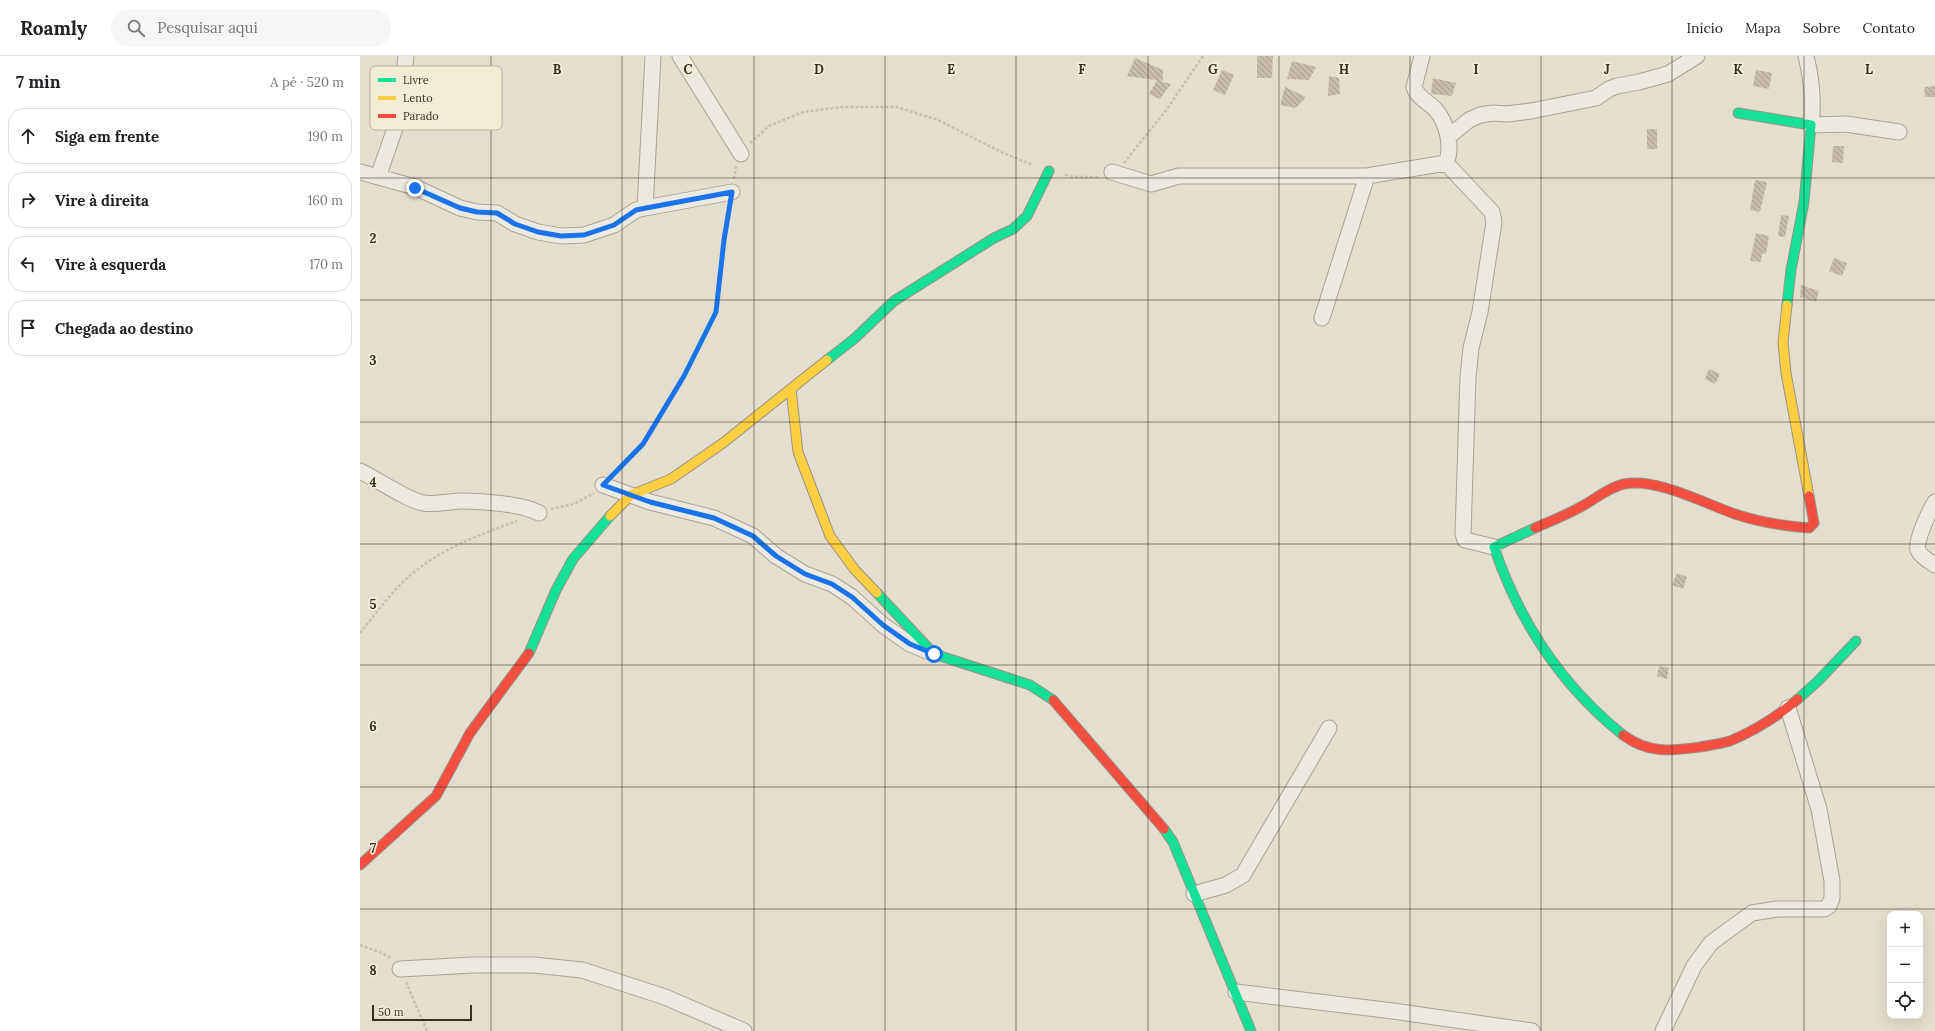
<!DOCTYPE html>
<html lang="pt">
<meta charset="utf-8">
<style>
:root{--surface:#fff;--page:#f6f6f6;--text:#202124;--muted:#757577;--line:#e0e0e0}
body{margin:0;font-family:Lora,serif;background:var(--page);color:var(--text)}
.controls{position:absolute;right:12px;bottom:12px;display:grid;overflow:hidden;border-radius:8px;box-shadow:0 4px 16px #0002}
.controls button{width:36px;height:36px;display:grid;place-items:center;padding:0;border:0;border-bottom:1px solid var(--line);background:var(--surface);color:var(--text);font:20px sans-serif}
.scale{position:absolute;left:12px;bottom:10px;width:100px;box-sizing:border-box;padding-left:4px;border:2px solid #372d20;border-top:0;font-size:11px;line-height:14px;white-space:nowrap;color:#372d20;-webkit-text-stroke:3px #f3edd6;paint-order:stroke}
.stop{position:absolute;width:12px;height:12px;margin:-9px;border:3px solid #1a73e8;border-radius:50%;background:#fff}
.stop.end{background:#1a73e8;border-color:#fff;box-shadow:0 1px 4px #0008}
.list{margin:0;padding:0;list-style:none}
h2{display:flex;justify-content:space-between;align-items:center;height:52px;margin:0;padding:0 16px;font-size:17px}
h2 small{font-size:13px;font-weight:400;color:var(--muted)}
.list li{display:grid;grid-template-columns:26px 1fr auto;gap:12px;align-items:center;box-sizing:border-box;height:56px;margin:0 8px 8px;padding:0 8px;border:1px solid var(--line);border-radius:16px}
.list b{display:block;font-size:15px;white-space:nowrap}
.list em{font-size:13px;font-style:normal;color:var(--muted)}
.icon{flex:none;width:22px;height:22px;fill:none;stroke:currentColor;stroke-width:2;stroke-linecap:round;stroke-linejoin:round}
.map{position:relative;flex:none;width:1575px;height:975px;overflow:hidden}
header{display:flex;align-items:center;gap:24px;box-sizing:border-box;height:56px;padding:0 20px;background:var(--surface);border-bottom:1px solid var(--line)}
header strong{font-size:19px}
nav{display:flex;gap:22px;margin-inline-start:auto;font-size:14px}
.search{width:280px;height:36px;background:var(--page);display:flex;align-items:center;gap:10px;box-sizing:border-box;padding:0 14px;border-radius:16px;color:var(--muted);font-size:15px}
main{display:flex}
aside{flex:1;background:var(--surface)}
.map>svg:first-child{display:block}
.building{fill:url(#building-back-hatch)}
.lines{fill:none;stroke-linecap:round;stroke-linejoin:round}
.street-casing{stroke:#a9a397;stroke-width:17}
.fast-casing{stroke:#999387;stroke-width:11}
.slow-casing{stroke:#999387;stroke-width:11}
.jam-casing{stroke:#999387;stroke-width:11}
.path{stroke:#c5c0b6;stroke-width:2.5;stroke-dasharray:3 2;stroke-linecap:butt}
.street{stroke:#ece9e0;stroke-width:15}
.fast{stroke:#16e098;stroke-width:9}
.slow{stroke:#ffcf43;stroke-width:9}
.jam{stroke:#f24e42;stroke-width:9}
.route{stroke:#1a73e8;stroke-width:5}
.grid{fill:none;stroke:#372d20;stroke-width:1;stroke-opacity:0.55}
.key{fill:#f3edd6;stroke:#bbb39f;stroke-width:1}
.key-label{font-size:11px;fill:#372d20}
.grid-label{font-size:13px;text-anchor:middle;font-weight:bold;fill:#372d20;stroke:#f3edd6;stroke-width:3.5;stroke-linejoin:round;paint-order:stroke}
</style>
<header>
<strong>Roamly</strong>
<div class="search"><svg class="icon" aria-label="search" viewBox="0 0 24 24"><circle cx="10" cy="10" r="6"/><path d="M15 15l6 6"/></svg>Pesquisar aqui</div>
<nav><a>Início</a><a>Mapa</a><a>Sobre</a><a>Contato</a></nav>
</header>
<main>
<aside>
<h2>7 min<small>A pé · 520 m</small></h2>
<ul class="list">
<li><svg class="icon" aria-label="ahead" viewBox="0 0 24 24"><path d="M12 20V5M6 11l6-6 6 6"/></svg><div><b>Siga em frente</b></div><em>190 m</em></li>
<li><svg class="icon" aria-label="right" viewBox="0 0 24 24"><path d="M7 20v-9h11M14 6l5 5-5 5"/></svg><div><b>Vire à direita</b></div><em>160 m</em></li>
<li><svg class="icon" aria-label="left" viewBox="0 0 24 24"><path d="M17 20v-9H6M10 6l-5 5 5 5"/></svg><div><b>Vire à esquerda</b></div><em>170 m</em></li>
<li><svg class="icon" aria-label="arrive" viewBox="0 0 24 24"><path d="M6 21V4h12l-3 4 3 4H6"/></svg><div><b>Chegada ao destino</b></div></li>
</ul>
</aside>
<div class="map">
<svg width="1575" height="975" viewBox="0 0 1575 975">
<defs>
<pattern id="building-back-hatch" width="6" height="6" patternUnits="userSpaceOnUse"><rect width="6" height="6" fill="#c7bdaf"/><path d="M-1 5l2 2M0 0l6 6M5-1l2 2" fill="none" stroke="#a29a8e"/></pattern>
</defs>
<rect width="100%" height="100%" fill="#e4dece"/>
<path class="building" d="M 897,0 L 913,0 L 912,22 L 897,22 Z
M 775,2 L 803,14 L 803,25 L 767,20 Z
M 932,5 L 956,11 L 949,24 L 927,23 Z
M 862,14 L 874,19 L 865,39 L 853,34 Z
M 1396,14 L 1412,17 L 1409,33 L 1393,30 Z
M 969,20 L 979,22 L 980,38 L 968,40 Z
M 1073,22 L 1096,27 L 1092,40 L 1071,38 Z
M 797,24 L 811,28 L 800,43 L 789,38 Z
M 1575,30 L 1575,41 L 1565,41 L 1564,31 Z
M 925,31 L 946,41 L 936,52 L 920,49 Z
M 1287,73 L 1297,73 L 1297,93 L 1287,93 Z
M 1473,90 L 1484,90 L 1483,107 L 1472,106 Z
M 1395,124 L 1407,126 L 1400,156 L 1390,154 Z
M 1421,159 L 1429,160 L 1425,181 L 1418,180 Z
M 1396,177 L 1409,180 L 1406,198 L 1402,197 L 1401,206 L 1390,205 Z
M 1474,202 L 1487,207 L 1482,220 L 1469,215 Z
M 1441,229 L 1459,235 L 1456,246 L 1440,241 Z
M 1349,313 L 1360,318 L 1355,328 L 1345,323 Z
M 1317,517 L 1327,521 L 1323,533 L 1312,529 Z
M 1299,610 L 1309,612 L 1307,623 L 1297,620 Z"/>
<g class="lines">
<g class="street-casing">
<path id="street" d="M 320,0 L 381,98
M 1446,0 C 1452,24 1454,45 1451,69 L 1486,68 L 1539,76
M 1088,81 L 1109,64 L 1120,59 L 1133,57 L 1147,58 L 1171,55 L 1236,42 L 1249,33 L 1257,30 L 1279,26 L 1308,18 L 1337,0
M 1086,107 L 1132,156 L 1134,166 L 1120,256 L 1111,292 L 1108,321 L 1103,478 L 1105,484 L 1134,491
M 0,116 L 55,131 L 100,152 L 117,156 L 137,157 L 155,168 L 178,176 L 201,180 L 224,179 L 254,169 L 276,154 L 285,152 L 372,136
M 752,116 L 791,128 L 819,120 L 1007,120 L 1086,107 C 1093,91 1087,66 1075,53 C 1068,46 1057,41 1054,31 L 1062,0
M 18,121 L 39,61 L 46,0
M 285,152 L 293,0
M 962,262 L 1007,120
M 0,415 C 17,423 47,444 63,447 C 77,449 90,445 103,445 C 123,445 162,448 179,457
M 243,429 L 290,446 L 354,462 L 393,480 L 416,500 L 445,518 L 472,528 L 492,541 L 523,569 L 550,588 L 567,595
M 1575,446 C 1570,454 1555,485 1558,494 C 1560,500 1570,506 1575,509
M 834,838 L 866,829 L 883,819 L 969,672
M 40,913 L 113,909 L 174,909 L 222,914 L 305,941 L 384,975
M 876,936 L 1033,955 L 1172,975
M 1303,975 L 1334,910 L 1351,887 L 1370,873 L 1392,857 L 1417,853 L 1464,853 L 1469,850 L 1472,842 L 1472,825 L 1459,753 L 1428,652"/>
</g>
<g class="fast-casing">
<path id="fast" d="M 1378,57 L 1451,69 L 1444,146 L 1431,214 L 1427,249
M 467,304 L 494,283 L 534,245 L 634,182 L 653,173 L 667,160 L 689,115
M 1175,472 L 1134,491 C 1159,565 1202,630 1263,679
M 517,537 L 574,598 L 670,629 L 693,644
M 169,597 L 196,534 L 213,503 L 250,460
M 1438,643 L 1458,625 L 1496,585
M 804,773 L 813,786 L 891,975"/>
</g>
<g class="slow-casing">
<path id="slow" d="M 1427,249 L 1423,286 L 1426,317 L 1449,440
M 431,333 L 438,396 L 470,480 L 495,514 L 517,537
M 250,460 L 271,439 L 311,423 L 363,387 L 467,304"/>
</g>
<g class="jam-casing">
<path id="jam" d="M 1175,472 C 1191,465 1209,458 1224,449 C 1237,442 1249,431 1264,428 C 1298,422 1343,447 1375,458 C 1399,466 1424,470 1449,472 L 1454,467 L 1449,440
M 693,644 L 804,773
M 1263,679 C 1289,698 1310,695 1340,691 C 1350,689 1360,688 1370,685 C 1394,675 1418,660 1438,643
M 0,809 L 76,740 L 110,677 L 169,597"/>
</g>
<path class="path" d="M 390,87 L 409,70 L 443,56 L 482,51 L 537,51 L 578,64 L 641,96 L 673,109
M 764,107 L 807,53 L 843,0
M 705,119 L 716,121 L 739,121
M 374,123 L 376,110
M 253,418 L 283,389 L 324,320 L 356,256 L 364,184 L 370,149
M 191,453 L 214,448 L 234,437
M 0,577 C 14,560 28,540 44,525 C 75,495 118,479 157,465
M 0,889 L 22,897 L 32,903
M 46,926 L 67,975"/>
<use href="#street" class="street"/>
<use href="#fast" class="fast"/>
<use href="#slow" class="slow"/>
<use href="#jam" class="jam"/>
</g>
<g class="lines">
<path class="route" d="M 55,132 L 100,152 L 117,156 L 137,157 L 155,168 L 178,176 L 201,180 L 224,179 L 254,169 L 276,154 L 286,152 L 372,136 L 364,184 L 356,256 L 324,320 L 283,388 L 243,429 L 290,446 L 354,462 L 393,480 L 416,500 L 445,518 L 472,528 L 492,541 L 523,569 L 550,588 L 574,598"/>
</g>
<path class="grid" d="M 131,0 L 131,975M 262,0 L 262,975M 394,0 L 394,975M 525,0 L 525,975M 656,0 L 656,975M 788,0 L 788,975M 919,0 L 919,975M 1050,0 L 1050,975M 1181,0 L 1181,975M 1312,0 L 1312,975M 1444,0 L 1444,975M 0,122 L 1575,122M 0,244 L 1575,244M 0,366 L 1575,366M 0,488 L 1575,488M 0,609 L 1575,609M 0,731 L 1575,731M 0,853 L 1575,853"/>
<rect x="10" y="10" width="132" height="64" rx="6" class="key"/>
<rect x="18" y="22" width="18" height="4" fill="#16e098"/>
<rect x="18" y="40" width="18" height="4" fill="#ffcf43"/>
<rect x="18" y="58" width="18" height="4" fill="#f24e42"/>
<g class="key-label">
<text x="43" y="28">Livre</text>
<text x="43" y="46">Lento</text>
<text x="43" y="64">Parado</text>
</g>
<g class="grid-label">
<text x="197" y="18">B</text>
<text x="328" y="18">C</text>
<text x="459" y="18">D</text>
<text x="591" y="18">E</text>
<text x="722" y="18">F</text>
<text x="853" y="18">G</text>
<text x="984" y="18">H</text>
<text x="1116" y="18">I</text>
<text x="1247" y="18">J</text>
<text x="1378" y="18">K</text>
<text x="1509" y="18">L</text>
<text x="13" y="187">2</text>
<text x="13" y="309">3</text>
<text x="13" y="431">4</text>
<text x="13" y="553">5</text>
<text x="13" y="675">6</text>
<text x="13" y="797">7</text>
<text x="13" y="919">8</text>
</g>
</svg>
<div class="controls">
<button>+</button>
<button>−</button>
<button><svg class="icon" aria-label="locate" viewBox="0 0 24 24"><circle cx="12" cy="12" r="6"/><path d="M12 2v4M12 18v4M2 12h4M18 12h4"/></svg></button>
</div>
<div class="scale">50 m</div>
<div class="stop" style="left:574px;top:598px"></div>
<div class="stop end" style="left:55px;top:132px"></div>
</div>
</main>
